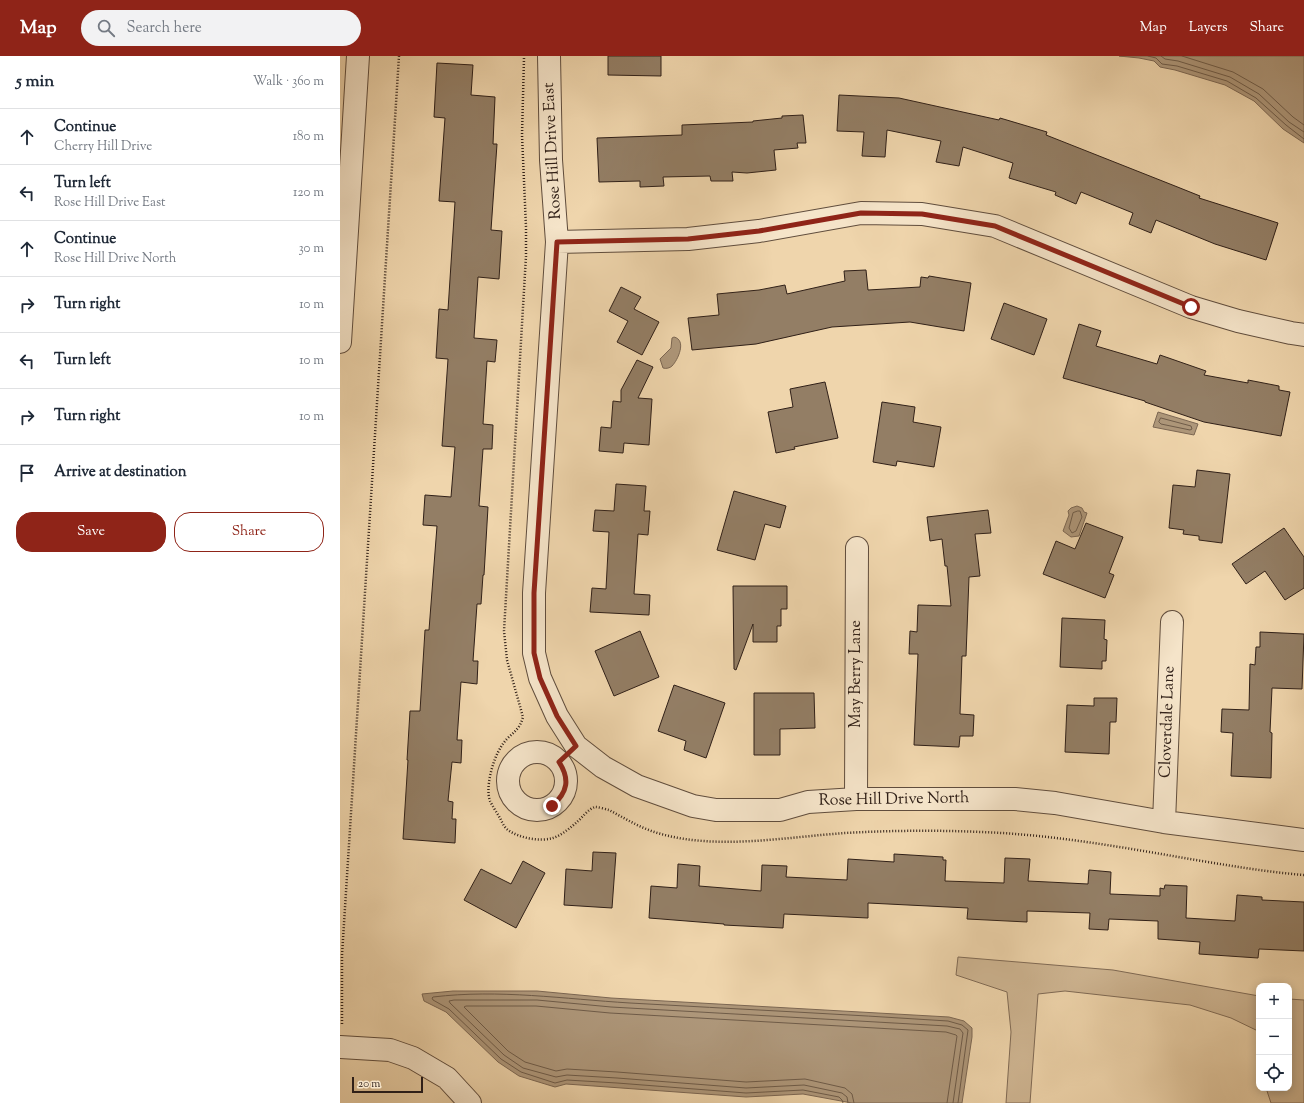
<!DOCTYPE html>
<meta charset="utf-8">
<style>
:root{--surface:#fff;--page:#f2f2f3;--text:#1f2937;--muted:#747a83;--line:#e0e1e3;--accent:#8f2418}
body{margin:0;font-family:"Sorts Mill Goudy",serif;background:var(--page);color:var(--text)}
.controls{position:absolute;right:12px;bottom:12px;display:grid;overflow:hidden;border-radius:8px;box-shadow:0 2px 10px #0003}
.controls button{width:36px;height:36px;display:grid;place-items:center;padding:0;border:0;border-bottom:1px solid var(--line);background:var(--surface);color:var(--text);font:20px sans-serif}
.scale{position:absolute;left:12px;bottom:10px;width:71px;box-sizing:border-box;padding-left:4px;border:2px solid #302018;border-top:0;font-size:11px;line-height:14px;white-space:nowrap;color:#302018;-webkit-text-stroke:3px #f5e4c9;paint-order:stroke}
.stop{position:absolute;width:12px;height:12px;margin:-9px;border:3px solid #8f2418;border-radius:50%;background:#fff}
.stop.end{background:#8f2418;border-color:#fff;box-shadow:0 1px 4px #0008}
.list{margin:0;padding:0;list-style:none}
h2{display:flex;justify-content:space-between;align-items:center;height:52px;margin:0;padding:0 16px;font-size:17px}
h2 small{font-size:13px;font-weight:400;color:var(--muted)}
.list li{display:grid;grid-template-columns:26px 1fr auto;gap:12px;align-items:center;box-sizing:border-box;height:56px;padding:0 16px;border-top:1px solid var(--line)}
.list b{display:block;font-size:15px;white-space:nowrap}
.list p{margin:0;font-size:13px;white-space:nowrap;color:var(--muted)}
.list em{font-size:13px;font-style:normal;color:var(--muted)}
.actions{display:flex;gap:8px;padding:12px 16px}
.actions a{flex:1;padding:9px 0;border:1px solid var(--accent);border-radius:16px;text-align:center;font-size:14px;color:var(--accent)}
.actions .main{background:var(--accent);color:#fff}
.icon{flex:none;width:22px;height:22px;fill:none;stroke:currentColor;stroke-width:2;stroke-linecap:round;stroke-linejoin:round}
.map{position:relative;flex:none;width:964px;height:1047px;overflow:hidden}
header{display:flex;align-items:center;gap:24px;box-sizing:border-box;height:56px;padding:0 20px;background:var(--accent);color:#fff}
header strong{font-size:19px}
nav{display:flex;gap:22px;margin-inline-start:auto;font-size:14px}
.search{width:280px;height:36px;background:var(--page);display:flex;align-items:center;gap:10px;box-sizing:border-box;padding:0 14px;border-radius:22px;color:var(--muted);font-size:15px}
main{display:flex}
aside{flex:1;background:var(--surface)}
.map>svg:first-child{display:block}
.green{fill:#cfb693;stroke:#806b56}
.water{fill:#ae977a;stroke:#7c6753}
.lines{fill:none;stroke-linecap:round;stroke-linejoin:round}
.shore{stroke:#6f5c49;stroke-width:1}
.building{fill:#937e65;stroke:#302018}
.minor-casing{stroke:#604d3d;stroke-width:24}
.path{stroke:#302018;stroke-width:2.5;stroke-dasharray:1 2;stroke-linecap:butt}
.minor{stroke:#f5e4c9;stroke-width:22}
.route{stroke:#8f2418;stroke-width:5}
.labels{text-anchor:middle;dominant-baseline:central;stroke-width:3;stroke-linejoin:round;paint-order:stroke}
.street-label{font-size:16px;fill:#302018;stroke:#f5e4c9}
</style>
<header>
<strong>Map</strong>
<div class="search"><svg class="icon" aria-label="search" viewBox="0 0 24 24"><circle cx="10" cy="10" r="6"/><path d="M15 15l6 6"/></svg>Search here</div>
<nav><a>Map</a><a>Layers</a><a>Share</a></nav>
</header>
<main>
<aside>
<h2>5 min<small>Walk · 360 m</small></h2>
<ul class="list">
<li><svg class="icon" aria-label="ahead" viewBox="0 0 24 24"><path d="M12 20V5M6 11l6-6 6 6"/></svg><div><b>Continue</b><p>Cherry Hill Drive</p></div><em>180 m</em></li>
<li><svg class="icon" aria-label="left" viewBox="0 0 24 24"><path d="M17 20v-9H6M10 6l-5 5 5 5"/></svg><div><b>Turn left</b><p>Rose Hill Drive East</p></div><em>120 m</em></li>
<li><svg class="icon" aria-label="ahead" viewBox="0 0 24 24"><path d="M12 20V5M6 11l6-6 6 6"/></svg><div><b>Continue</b><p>Rose Hill Drive North</p></div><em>30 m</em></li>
<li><svg class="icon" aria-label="right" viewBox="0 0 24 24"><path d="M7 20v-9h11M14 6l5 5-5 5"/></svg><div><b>Turn right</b></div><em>10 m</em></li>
<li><svg class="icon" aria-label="left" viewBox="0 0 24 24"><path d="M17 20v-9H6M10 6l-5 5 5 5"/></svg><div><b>Turn left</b></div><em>10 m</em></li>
<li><svg class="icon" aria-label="right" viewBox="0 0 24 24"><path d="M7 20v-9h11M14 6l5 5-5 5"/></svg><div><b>Turn right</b></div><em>10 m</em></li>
<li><svg class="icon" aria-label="arrive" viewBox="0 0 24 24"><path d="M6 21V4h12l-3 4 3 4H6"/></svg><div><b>Arrive at destination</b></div></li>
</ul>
<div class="actions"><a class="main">Save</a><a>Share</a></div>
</aside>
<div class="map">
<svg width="964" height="1047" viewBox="0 0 964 1047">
<rect width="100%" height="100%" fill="#efd5ac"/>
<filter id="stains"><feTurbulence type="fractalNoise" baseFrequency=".005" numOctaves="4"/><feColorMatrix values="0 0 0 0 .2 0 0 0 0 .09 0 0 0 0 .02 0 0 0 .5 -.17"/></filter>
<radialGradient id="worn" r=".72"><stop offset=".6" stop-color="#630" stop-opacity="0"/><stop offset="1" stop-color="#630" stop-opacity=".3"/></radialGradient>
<path class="green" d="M 618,901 L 773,914 L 919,940 L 919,988 L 918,975 L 891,962 L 850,949 L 725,935 L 698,938 L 690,1047 L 666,1047 L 671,976 L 667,936 L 616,919 Z
M 949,943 L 964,944 L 964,1047 L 931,1047 L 926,1032 L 949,1032 Z"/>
<path class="water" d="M 779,0 L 964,0 L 964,87 L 943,73 L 914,45 L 885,29 L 835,14 L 820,11 L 814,5 L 799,2 Z
M 334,281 C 347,284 338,304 332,310 C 330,312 326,313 323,312 L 320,303 L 331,292 L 332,282 Z
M 818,356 L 858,368 L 854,379 L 813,371 Z
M 737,450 L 742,452 L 744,456 L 747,457 L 739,480 L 731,481 L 723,475 L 729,459 L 728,455 L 731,452 Z
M 113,935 L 197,935 L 271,942 L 609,961 L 624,965 L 632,972 L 632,981 L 622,1047 L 512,1047 L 463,1038 L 406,1041 L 226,1028 L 215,1031 L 179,1020 L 158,1006 L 106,956 L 84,945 L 82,938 Z"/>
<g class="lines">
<path class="shore" d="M 808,0 L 816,2 L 822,8 L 837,10 L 887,25 L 916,42 L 946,69 L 964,83
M 821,0 L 825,3 L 838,5 L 890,21 L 919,38 L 949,66 L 964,76
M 842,0 L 893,16 L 923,33 L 953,61 L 964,69
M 821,362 L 851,370 L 852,373 L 850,374 L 821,368 L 819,366 Z
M 738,455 L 740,455 L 742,461 L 736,475 L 732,477 L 729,472 L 733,457 Z
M 503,1047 L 502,1044 L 499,1041 L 463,1034 L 406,1037 L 277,1027 L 227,1024 L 215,1027 L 181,1016 L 161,1003 L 109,953 L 93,944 L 92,942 L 93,941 C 159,933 224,943 290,947 C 396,953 502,958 608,965 L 622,969 L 628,974 L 618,1047
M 508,1047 L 507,1041 L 502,1037 L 464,1029 L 406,1032 L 277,1022 L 227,1019 L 216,1021 L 183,1012 L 164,999 L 110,947 L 109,945 L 114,944 L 197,944 L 271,951 L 607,970 L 620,973 L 623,977 L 613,1047
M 514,1047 L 512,1038 L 505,1032 L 465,1023 L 406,1026 L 277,1016 L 227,1013 L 216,1015 L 185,1006 L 168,995 L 124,951 L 126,950 L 196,950 L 270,957 L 606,976 L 616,979 L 617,980 L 607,1047"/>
</g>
<path class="building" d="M 268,0 L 321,0 L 321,20 L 268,19 Z
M 97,7 L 133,9 L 131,39 L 155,41 L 153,88 L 157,88 L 151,174 L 162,175 L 159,223 L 138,221 L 134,282 L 157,284 L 155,306 L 147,305 L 143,368 L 153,369 L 152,393 L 143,393 L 139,450 L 148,451 L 144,519 L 143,519 L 141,548 L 137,548 L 133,605 L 138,605 L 137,628 L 121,626 L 117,684 L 122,684 L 121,707 L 112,706 L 108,745 L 113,746 L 112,763 L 116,763 L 115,787 L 63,783 L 68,704 L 67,704 L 70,655 L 80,655 L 85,574 L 89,574 L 97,470 L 83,469 L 85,439 L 111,441 L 115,391 L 102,390 L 108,303 L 96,302 L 99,253 L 108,254 L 115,146 L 99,145 L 105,62 L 94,61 Z
M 499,39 L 559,42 L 659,64 L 660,62 L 707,76 L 706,79 L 835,130 L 860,140 L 859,142 L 938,167 L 926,204 L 875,188 L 816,164 L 811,177 L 789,168 L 793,157 L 741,136 L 736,148 L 715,139 L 716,136 L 669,122 L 673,107 L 623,91 L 619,110 L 596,106 L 601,85 L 547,74 L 545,101 L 522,100 L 524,76 L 497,75 Z
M 463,59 L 466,87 L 457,87 L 458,92 L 434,94 L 436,114 L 407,117 L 392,116 L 393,125 L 371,125 L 370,120 L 323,121 L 324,130 L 300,131 L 300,125 L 259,126 L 257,82 L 342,79 L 342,69 L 413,66 L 413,65 L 442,62 L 442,60 Z
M 526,214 L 528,234 L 580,231 L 581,221 L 588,222 L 589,220 L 631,227 L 624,275 L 570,266 L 492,271 L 416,288 L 352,294 L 348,262 L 379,259 L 377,238 L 419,234 L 445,229 L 447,238 L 505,225 L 504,215 Z
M 281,231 L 301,241 L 294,253 L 319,266 L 302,299 L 277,286 L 288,265 L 269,255 Z
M 664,247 L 707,263 L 694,299 L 651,283 Z
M 739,268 L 761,275 L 756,290 L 817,308 L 820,299 L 866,315 L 864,319 L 908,327 L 908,324 L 939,330 L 939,334 L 950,336 L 941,380 L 864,366 L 805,346 L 805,345 L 723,322 Z
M 297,304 L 313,311 L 298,342 L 312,343 L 309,389 L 284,387 L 283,397 L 259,395 L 261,371 L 271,372 L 273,345 L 281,346 L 281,334 Z
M 485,326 L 498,382 L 454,391 L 455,393 L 436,397 L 428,356 L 453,351 L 450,333 Z
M 542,346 L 575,351 L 573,366 L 601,371 L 594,411 L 557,405 L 556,410 L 533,406 Z
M 857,414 L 890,418 L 882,487 L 859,484 L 859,480 L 843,478 L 844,474 L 829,472 L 833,429 L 855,431 Z
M 276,428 L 306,430 L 304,455 L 310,455 L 308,479 L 298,478 L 294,538 L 310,539 L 309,559 L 250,556 L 252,532 L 266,533 L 269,476 L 253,475 L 255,454 L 274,455 Z
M 394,435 L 446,450 L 440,472 L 425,468 L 415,504 L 377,494 Z
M 648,454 L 651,477 L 635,478 L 640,520 L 629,521 L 626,600 L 622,600 L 620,658 L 634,659 L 633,680 L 620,680 L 619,691 L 574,689 L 578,598 L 569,598 L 570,575 L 577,576 L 578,549 L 611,550 L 607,510 L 605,510 L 602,483 L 590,485 L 587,461 Z
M 746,467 L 783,481 L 769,517 L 774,519 L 765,542 L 703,518 L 716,485 L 735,493 Z
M 944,472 L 964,501 L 964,532 L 945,544 L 925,515 L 906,528 L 892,508 Z
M 393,530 L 447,530 L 447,553 L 441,553 L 441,570 L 437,570 L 437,586 L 413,586 L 413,568 L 396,614 L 394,613 Z
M 722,562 L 765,564 L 764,583 L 767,584 L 766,605 L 762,605 L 762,613 L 720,611 Z
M 300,575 L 319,621 L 274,640 L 255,595 Z
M 920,576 L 964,578 L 962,633 L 932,632 L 930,676 L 932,677 L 931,722 L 891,720 L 893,677 L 881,676 L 882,653 L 909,654 L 910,608 L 915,609 L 916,591 L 920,591 Z
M 334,629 L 385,647 L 366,702 L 344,694 L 346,685 L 318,675 Z
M 414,637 L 474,637 L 475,672 L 440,673 L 440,699 L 414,699 Z
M 754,642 L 777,642 L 776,666 L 770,666 L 769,698 L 725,696 L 727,649 L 754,650 Z
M 253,796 L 276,797 L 272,852 L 224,849 L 226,813 L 252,815 Z
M 554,798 L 603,801 L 603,804 L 606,804 L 605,825 L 664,827 L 665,802 L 690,803 L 688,825 L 748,828 L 749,814 L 771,816 L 770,838 L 820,840 L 820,832 L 824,833 L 825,829 L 847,830 L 846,862 L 895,865 L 897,839 L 922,841 L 922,844 L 964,846 L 964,895 L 919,893 L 918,902 L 859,898 L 860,886 L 818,883 L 818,865 L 769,863 L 768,874 L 749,873 L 750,857 L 687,855 L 687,866 L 627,863 L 628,852 L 528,847 L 528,862 L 444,858 L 443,872 L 384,869 L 384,868 L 309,862 L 311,830 L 337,832 L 338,808 L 360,810 L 359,830 L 421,835 L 422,809 L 447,810 L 446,821 L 507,824 L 508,803 L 554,806 Z
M 183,805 L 205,817 L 176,872 L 124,844 L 141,813 L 171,828 Z"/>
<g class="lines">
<g class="minor-casing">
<path id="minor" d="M 209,0 L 211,104 L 217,186 L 194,537 L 194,597 L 200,622 L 217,660 L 236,690 L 263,711 L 297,730 L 353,750 L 376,754 L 440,754 L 468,746 L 516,743 L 675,743 L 715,747 L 824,766 L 964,784
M 217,186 L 348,183 L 419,175 L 521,157 L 582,158 L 655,170 L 851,251 L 898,265 L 951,277 L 964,279
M 0,286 L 18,0
M168 725a29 29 0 1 1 58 0a29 29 0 1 1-58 0Z
M 516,743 L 517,492
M 824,766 L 832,566
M 0,991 L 50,994 L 73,1002 L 107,1022 L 130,1047"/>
</g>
<path class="path" d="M 184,2 L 182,79 L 186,171 L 186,200 L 164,575 L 167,604 L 183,661 C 179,677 168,678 161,691 C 153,703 145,731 150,745 C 153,751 157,757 160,762 C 162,766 164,771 168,774 C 179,782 200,786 213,782 C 222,779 230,772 237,766 C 242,762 248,753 255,751 C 259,751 265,753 269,754 C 286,763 302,773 321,778 C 378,794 447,781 505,777 C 558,774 610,774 662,777 C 727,781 792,793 856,804 C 892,810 927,816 964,819
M 2,968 L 2,899 L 59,0"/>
<use href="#minor" class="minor"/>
</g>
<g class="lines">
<path class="route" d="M 212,750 C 228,736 230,723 219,706 L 236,690 L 217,660 L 200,622 L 194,597 L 194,537 L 217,186 L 348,183 L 419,175 L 521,157 L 582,158 L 655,170 L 851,251"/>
</g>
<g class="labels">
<g class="street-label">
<text transform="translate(213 95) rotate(-93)">Rose Hill Drive East</text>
<text transform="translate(516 618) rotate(-90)">May Berry Lane</text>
<text transform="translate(828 666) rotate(-88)">Cloverdale Lane</text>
<text transform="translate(554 744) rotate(-1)">Rose Hill Drive North</text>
</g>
</g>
<rect width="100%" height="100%" filter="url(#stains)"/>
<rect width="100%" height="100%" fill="url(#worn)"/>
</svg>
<div class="controls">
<button>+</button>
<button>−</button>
<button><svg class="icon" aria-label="locate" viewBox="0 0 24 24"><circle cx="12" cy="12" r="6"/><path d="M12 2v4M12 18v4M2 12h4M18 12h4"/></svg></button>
</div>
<div class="scale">20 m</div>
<div class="stop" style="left:851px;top:251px"></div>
<div class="stop end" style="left:212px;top:750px"></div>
</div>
</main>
